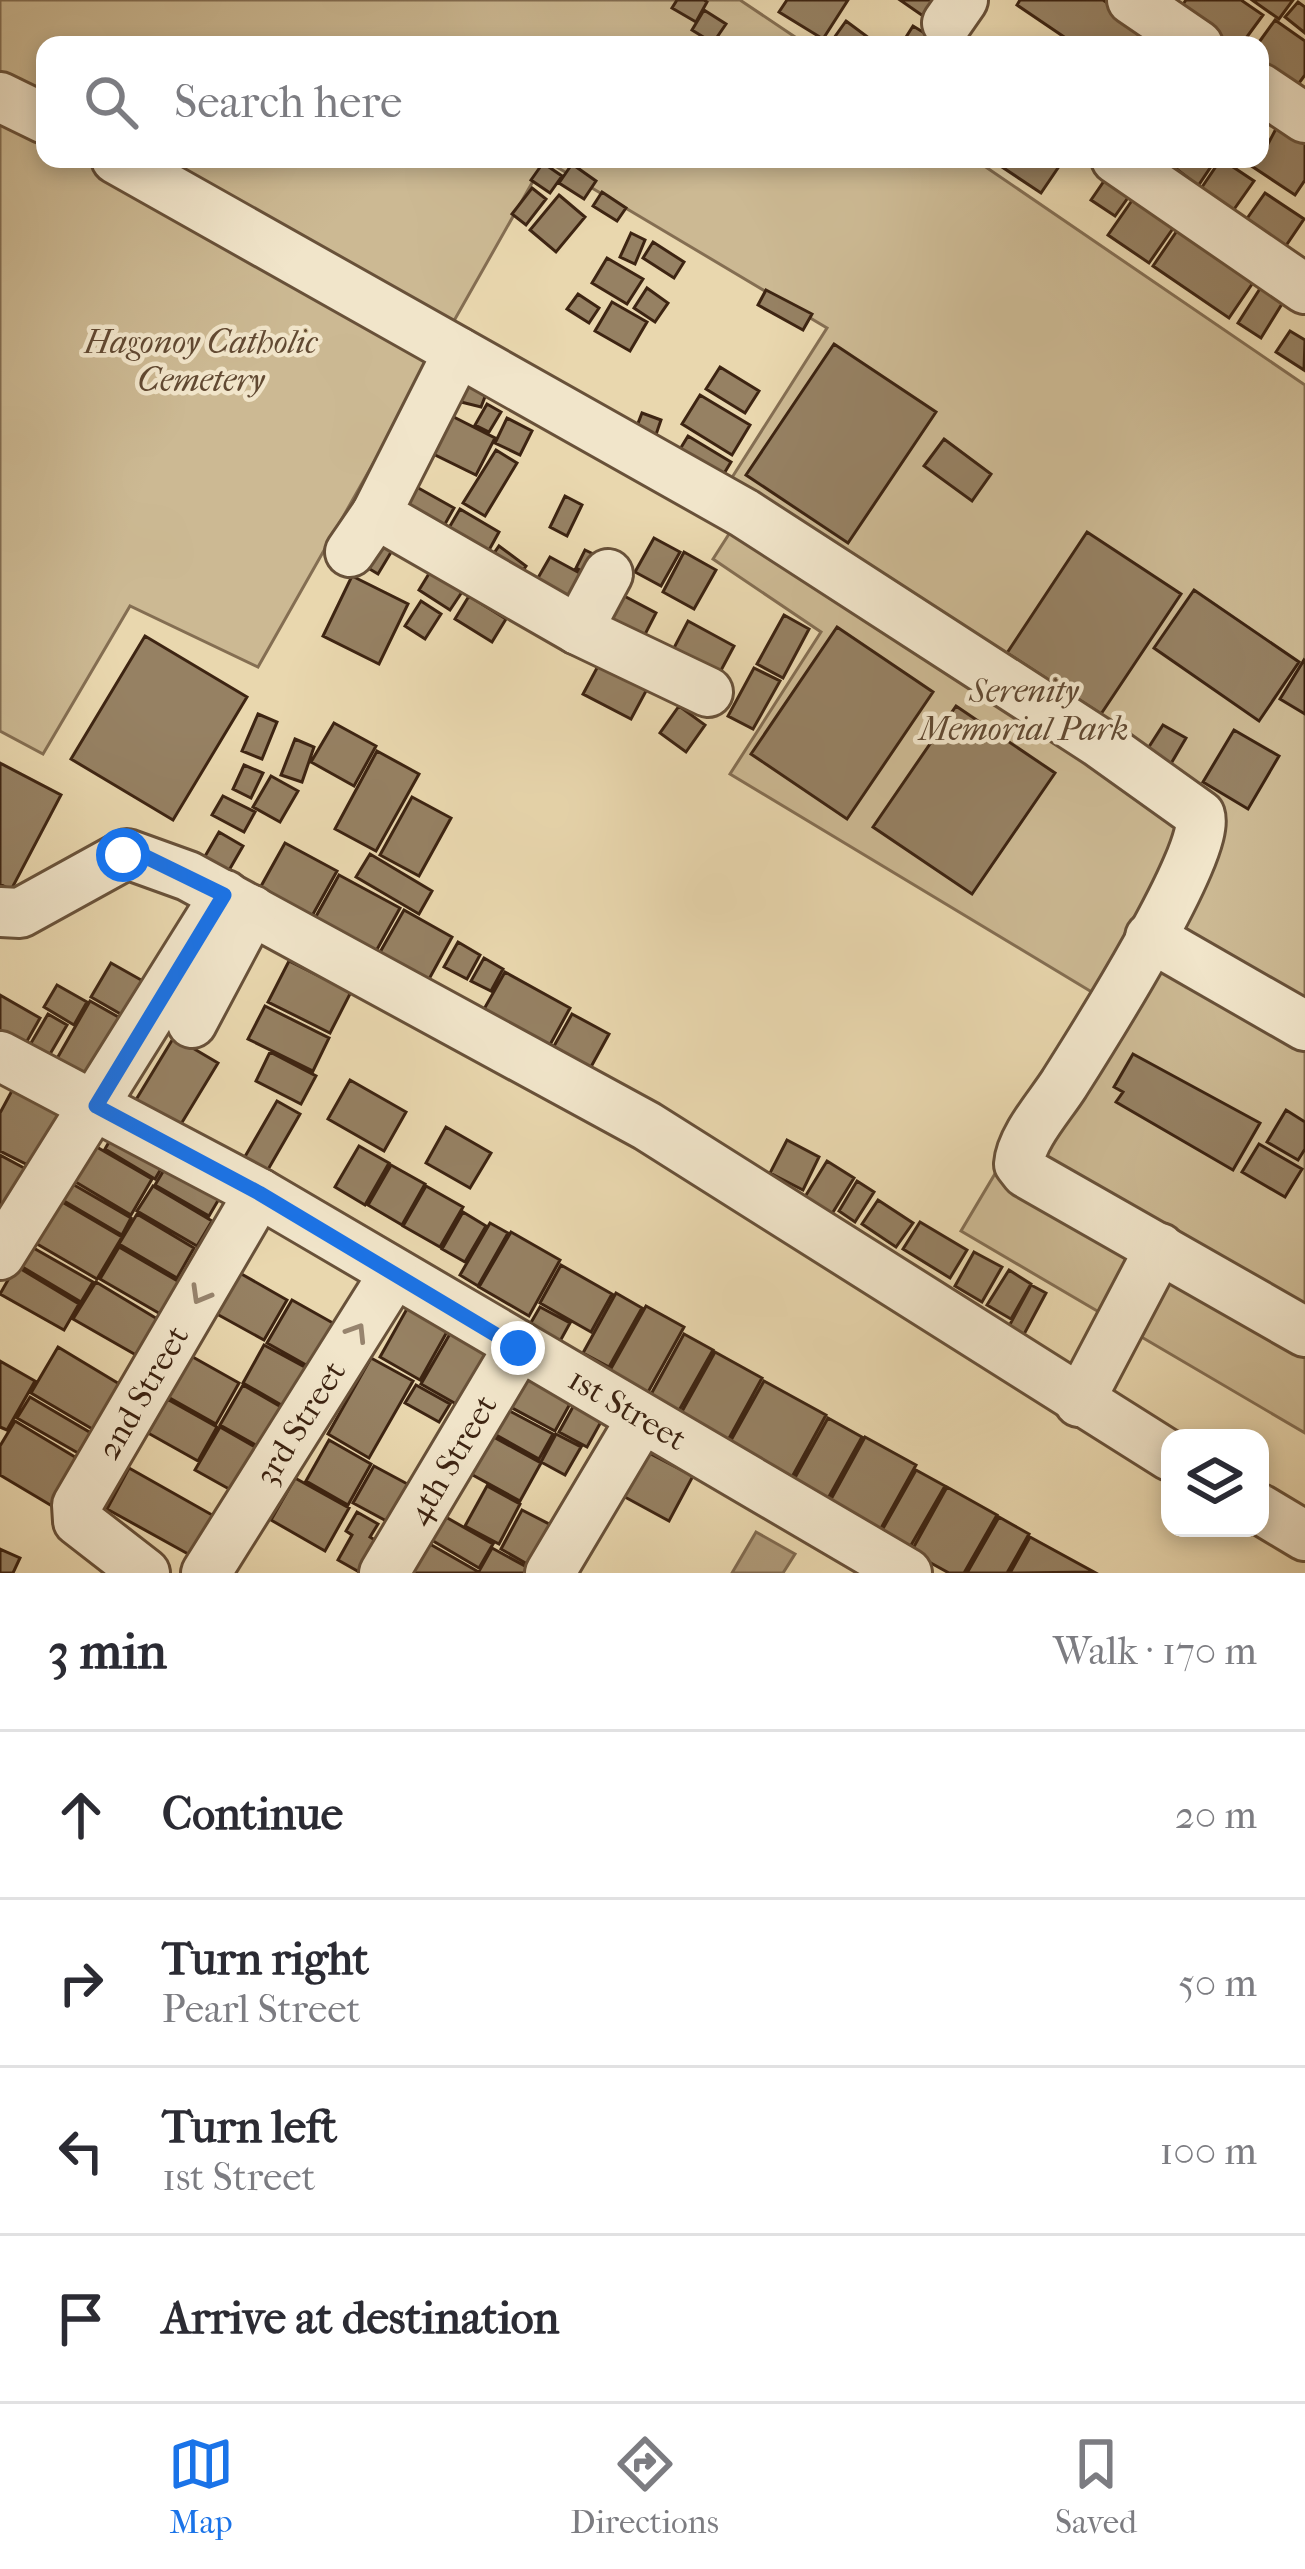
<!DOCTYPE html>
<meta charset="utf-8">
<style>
:root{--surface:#fff;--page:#f2f2f3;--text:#2b2b33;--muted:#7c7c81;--line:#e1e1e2;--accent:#1a73e8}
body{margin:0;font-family:"IM FELL French Canon",serif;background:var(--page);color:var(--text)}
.controls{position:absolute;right:36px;bottom:36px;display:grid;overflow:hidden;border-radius:24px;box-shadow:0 6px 18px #0003}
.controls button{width:108px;height:108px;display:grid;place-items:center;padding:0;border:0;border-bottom:3px solid var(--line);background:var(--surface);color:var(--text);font:60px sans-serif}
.stop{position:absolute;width:36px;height:36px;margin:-27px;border:9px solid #1a73e8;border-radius:50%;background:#fff}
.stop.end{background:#1a73e8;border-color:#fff;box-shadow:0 3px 12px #0008}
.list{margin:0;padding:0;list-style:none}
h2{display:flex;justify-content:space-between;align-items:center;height:156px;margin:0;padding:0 48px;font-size:51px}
h2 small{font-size:39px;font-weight:400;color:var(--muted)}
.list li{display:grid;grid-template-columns:78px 1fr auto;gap:36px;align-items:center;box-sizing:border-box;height:168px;padding:0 48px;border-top:3px solid var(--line)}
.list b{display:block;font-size:45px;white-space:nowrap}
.list p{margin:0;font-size:39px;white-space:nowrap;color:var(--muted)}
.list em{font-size:39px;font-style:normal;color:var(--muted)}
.icon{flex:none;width:66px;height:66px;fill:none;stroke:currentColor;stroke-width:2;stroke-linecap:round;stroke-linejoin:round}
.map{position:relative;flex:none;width:1305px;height:1573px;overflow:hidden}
.search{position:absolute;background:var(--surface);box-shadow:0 6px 18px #0003;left:36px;right:36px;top:36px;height:132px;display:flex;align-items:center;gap:30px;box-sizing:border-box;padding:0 42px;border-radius:24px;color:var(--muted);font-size:45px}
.sheet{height:828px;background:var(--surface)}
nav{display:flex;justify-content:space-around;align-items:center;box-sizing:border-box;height:168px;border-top:3px solid var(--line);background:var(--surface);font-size:33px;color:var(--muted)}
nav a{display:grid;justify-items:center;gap:6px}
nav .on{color:var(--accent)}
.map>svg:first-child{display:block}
.green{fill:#ccb993;stroke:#846e52;stroke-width:3}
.water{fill:#af9a79;stroke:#816b50;stroke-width:3}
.building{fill:#968163;stroke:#3d2412;stroke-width:3}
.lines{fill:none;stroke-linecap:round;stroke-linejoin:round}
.minor-casing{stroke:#685139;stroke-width:54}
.minor{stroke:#f1e5ca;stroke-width:48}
.oneway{stroke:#97846e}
.route{stroke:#1a73e8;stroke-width:15}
.labels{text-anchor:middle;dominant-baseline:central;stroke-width:9;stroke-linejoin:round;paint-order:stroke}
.park-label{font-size:33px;font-style:italic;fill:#614932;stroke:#f1e5ca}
.street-label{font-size:33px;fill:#3d2412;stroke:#f1e5ca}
</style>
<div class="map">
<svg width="1305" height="1573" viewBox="0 0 1305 1573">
<rect width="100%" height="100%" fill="#e9d7ae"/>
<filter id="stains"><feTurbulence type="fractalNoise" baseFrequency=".00167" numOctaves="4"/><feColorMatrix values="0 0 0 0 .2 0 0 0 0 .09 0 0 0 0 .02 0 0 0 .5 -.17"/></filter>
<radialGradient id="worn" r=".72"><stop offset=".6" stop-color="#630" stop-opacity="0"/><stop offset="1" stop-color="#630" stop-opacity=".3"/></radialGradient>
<path class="green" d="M 0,0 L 740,0 L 807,45 L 45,45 L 45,159 L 974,159 L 1305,385 L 1305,1433 L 961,1231 L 1100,997 L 730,774 L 821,632 L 713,559 L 754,495 L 731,479 L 827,328 L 545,160 L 258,667 L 130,606 L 43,754 L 0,731 Z"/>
<path class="water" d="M 756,1532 L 795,1554 L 783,1573 L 732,1573 Z"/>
<path class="building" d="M 677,0 L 704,0 L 707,2 L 696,22 L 672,8 Z
M 787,0 L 848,0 L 823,39 L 779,12 Z
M 900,0 L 940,0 L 926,18 Z
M 1020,0 L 1103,0 L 1148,31 L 1139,45 L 1076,45 L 1017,5 Z
M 1186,0 L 1241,0 L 1263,15 L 1241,45 L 1230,45 L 1179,10 Z
M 1252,0 L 1293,0 L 1279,19 Z
M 1298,2 L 1305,7 L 1305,33 L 1285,17 Z
M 704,10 L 726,24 L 713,43 L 692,30 Z
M 1275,20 L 1305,41 L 1305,75 L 1291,94 L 1260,72 L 1257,45 Z
M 846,21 L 873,41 L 870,45 L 829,45 Z
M 913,26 L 941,43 L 940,45 L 901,45 Z
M 1278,125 L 1305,143 L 1305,180 L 1295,195 L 1250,165 L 1260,159 Z
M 990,159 L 1064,159 L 1041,193 Z
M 1164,159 L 1216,159 L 1198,186 Z
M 1221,159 L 1254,181 L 1230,215 L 1198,193 Z
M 543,163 L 562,176 L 550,193 L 531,180 Z
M 572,164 L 596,181 L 584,199 L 559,183 Z
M 1115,165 L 1139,182 L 1115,216 L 1091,200 Z
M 532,188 L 546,199 L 526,225 L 512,214 Z
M 1140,189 L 1181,217 L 1149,263 L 1108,235 Z
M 602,192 L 626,208 L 617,221 L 593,206 Z
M 1265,193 L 1304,219 L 1281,253 L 1241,227 Z
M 559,195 L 585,217 L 556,252 L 530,230 Z
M 1185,219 L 1261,271 L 1229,318 L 1153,266 Z
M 631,233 L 645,240 L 635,264 L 620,257 Z
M 653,242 L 684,262 L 674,278 L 643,258 Z
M 607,258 L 643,279 L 627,304 L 592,283 Z
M 1268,276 L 1290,291 L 1261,338 L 1238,323 Z
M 647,288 L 668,303 L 655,322 L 634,308 Z
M 766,290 L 812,314 L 803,330 L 758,305 Z
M 578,294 L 599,308 L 589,323 L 567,309 Z
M 612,302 L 647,322 L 630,351 L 595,331 Z
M 1290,331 L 1305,340 L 1304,370 L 1276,352 Z
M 834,344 L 936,412 L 848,543 L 746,475 Z
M 720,367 L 759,391 L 745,413 L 706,389 Z
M 472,378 L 488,389 L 481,407 L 461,402 L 459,392 Z
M 700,395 L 750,425 L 732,455 L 682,424 Z
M 487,404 L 501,412 L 489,432 L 475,425 Z
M 436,408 L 495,438 L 476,475 L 417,446 Z
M 642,413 L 661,420 L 650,452 L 630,444 Z
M 507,418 L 532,431 L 520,455 L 495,443 Z
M 688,436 L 731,462 L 714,490 L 671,464 Z
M 944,439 L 991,474 L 972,501 L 924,466 Z
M 496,450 L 517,463 L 485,516 L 463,503 Z
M 413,485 L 454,508 L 436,540 L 395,518 Z
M 565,496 L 582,505 L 567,536 L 550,527 Z
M 460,509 L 499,532 L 483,561 L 443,538 Z
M 1087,532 L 1181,594 L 1101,714 L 1007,653 Z
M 367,534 L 393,549 L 378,574 L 353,559 Z
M 654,538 L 680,552 L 661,586 L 635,572 Z
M 499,546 L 526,566 L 510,589 L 483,569 Z
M 585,550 L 610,562 L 601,580 L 576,568 Z
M 684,552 L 716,570 L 694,609 L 663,592 Z
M 550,557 L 598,583 L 575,624 L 527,597 Z
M 430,572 L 462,592 L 450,610 L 419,590 Z
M 352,576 L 408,604 L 379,664 L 323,636 Z
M 611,589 L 656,613 L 639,646 L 593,622 Z
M 1194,590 L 1299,662 L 1259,721 L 1154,648 Z
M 469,596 L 506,619 L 492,642 L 455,619 Z
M 421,601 L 441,614 L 425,639 L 405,626 Z
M 784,615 L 809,629 L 783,678 L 757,664 Z
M 688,621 L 734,646 L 711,689 L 665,665 Z
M 837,627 L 933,692 L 847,819 L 751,754 Z
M 145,636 L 247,697 L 173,820 L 71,759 Z
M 605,653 L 653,678 L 631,719 L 583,694 Z
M 1304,660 L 1305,661 L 1305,714 L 1280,699 Z
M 754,668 L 780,681 L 753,729 L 728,716 Z
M 679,706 L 705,725 L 686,752 L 660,733 Z
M 956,706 L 1055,773 L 972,894 L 873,827 Z
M 258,714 L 277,722 L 262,759 L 242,751 Z
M 334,723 L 376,746 L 354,786 L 311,762 Z
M 1163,725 L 1186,738 L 1169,767 L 1145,753 Z
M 1234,730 L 1279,756 L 1248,809 L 1203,782 Z
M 295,739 L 314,747 L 302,782 L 281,775 Z
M 377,751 L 419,774 L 376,851 L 335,829 Z
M 0,763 L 61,795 L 11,890 L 0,884 Z
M 244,765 L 263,773 L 251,798 L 233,789 Z
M 271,776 L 298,791 L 280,822 L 253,807 Z
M 223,796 L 255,812 L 244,832 L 212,815 Z
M 412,797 L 451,818 L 419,876 L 380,855 Z
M 219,832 L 243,846 L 228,872 L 204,858 Z
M 285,843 L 337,871 L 312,916 L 260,888 Z
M 370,854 L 432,891 L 419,914 L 356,877 Z
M 339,875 L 400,908 L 375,953 L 314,920 Z
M 404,910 L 452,937 L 428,981 L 379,954 Z
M 458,942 L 480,955 L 467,979 L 444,967 Z
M 484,958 L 503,969 L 491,991 L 471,981 Z
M 289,961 L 351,992 L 330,1033 L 268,1002 Z
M 111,963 L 150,985 L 131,1020 L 91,997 Z
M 505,972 L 570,1008 L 545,1054 L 479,1018 Z
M 57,985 L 87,1002 L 74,1025 L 44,1007 Z
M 0,995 L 40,1018 L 22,1050 L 0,1038 Z
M 90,1001 L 129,1023 L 95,1084 L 55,1062 Z
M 265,1006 L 329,1038 L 313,1071 L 248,1039 Z
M 48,1014 L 67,1025 L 46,1061 L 27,1050 Z
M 572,1014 L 609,1034 L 586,1076 L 549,1055 Z
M 174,1037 L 218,1063 L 178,1129 L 134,1103 Z
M 270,1052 L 316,1076 L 301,1104 L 256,1081 Z
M 1133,1054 L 1260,1123 L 1233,1170 L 1116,1102 L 1123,1092 L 1114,1087 Z
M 350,1080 L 406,1112 L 384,1151 L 328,1119 Z
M 14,1087 L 66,1115 L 38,1170 L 0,1151 L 0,1113 Z
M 277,1101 L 300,1114 L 266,1173 L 243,1160 Z
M 1286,1110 L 1305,1122 L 1305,1149 L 1298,1160 L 1267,1142 Z
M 446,1127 L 491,1153 L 470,1188 L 426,1163 Z
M 117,1128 L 168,1157 L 155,1179 L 105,1149 Z
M 787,1140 L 819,1157 L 803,1190 L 770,1173 Z
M 1259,1144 L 1302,1169 L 1285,1197 L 1242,1172 Z
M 95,1146 L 152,1179 L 131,1215 L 74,1181 Z
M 359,1146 L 389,1163 L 365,1205 L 335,1187 Z
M 0,1155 L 26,1169 L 0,1218 Z
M 170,1160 L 223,1192 L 209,1216 L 155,1185 Z
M 827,1161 L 854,1178 L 830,1217 L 803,1200 Z
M 391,1165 L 425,1184 L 402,1225 L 368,1205 Z
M 857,1181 L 874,1192 L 855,1222 L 839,1211 Z
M 69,1182 L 131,1218 L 122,1235 L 59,1198 Z
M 153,1186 L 212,1221 L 197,1246 L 137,1211 Z
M 426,1186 L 463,1207 L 440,1247 L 403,1226 Z
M 57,1199 L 122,1237 L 97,1279 L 32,1241 Z
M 878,1200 L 913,1223 L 896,1247 L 862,1224 Z
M 463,1212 L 486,1226 L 465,1262 L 442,1249 Z
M 137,1214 L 194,1248 L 177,1278 L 119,1244 Z
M 920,1222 L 967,1250 L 950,1278 L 903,1249 Z
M 490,1223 L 508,1233 L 478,1286 L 460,1275 Z
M 511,1232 L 560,1260 L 529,1316 L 479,1287 Z
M 30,1246 L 93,1282 L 81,1302 L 19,1265 Z
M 119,1247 L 188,1287 L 169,1319 L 100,1279 Z
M 974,1252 L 1002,1267 L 982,1302 L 955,1286 Z
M 561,1265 L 612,1294 L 591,1332 L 540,1303 Z
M 16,1266 L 79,1304 L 64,1330 L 0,1294 Z
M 1009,1270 L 1031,1284 L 1011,1319 L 987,1305 Z
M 238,1272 L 287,1300 L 264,1340 L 215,1313 Z
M 96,1282 L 164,1323 L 143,1359 L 73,1319 Z
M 1031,1285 L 1046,1293 L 1022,1338 L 1007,1330 Z
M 616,1293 L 642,1308 L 609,1367 L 583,1353 Z
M 292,1300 L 340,1327 L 315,1370 L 267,1343 Z
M 646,1306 L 684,1327 L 647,1394 L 609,1372 Z
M 408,1307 L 448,1330 L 420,1380 L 380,1357 Z
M 540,1307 L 570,1323 L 559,1343 L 529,1326 Z
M 451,1332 L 495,1356 L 465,1409 L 421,1384 Z
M 684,1334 L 713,1350 L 677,1414 L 649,1398 Z
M 264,1345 L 312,1371 L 290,1410 L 243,1383 Z
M 58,1347 L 121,1385 L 94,1430 L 31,1393 Z
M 715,1352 L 762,1378 L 727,1442 L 680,1415 Z
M 191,1356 L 239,1383 L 216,1424 L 168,1397 Z
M 371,1358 L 413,1381 L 369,1458 L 328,1434 Z
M 0,1361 L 35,1381 L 7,1430 L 0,1427 Z
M 520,1374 L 571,1402 L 555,1431 L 503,1403 Z
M 764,1381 L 826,1415 L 792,1477 L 730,1442 Z
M 243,1385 L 288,1411 L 266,1451 L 220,1425 Z
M 416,1385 L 450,1404 L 439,1422 L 405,1403 Z
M 30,1397 L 91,1433 L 78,1453 L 17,1418 Z
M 167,1399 L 217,1427 L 198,1461 L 148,1433 Z
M 574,1405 L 602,1420 L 587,1447 L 559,1432 Z
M 502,1407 L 553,1434 L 539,1459 L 489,1431 Z
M 828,1418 L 862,1437 L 826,1502 L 792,1483 Z
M 15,1421 L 80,1460 L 52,1506 L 0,1475 L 0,1446 Z
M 220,1427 L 271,1456 L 247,1499 L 195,1470 Z
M 556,1434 L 581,1447 L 565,1475 L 541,1462 Z
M 490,1435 L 541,1463 L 520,1501 L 469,1473 Z
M 865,1437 L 916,1465 L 880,1530 L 830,1501 Z
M 329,1440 L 371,1464 L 348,1505 L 306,1481 Z
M 647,1452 L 693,1476 L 669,1521 L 623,1496 Z
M 374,1466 L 413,1487 L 392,1524 L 353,1503 Z
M 129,1468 L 221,1520 L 199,1560 L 107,1509 Z
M 916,1470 L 945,1486 L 910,1547 L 881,1532 Z
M 295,1478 L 349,1508 L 325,1551 L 271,1520 Z
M 487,1486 L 520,1504 L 499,1544 L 465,1526 Z
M 947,1487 L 997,1515 L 964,1573 L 949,1573 L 911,1552 Z
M 522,1510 L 551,1525 L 529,1565 L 501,1549 Z
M 357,1512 L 378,1524 L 370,1537 L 383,1545 L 361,1573 L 338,1560 L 352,1535 L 346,1531 Z
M 437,1512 L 493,1544 L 479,1568 L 423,1535 Z
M 999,1517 L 1029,1534 L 1007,1573 L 967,1573 Z
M 1030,1537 L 1094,1572 L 1010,1573 Z
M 421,1539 L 477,1571 L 476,1573 L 409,1573 Z
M 492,1548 L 534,1571 L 533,1573 L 478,1573 Z
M 0,1549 L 20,1558 L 13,1573 L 0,1573 Z"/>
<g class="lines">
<g class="minor-casing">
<g id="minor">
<path d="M 1132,0 L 1198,45"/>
<path d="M 947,23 L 963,0"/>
<path d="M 1260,88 L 1305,118"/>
<path d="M 0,97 L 45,119"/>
<path d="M 116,159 L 744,513 L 1098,742 L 1200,815 C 1212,851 1090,1043 1064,1084 C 1050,1106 1021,1138 1019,1164 L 1026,1173 L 1305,1332"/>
<path d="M 1116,159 L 1305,289"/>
<path d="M 458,352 L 376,514 L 578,630 L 708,692"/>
<path d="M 350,552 L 376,514"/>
<path d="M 578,630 L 608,574"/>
<path d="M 0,912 L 20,913 L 127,854 L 188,876 L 647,1126 L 1170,1456"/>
<path d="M 1150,937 L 1305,1026"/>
<path d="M 192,1023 L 252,910"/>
<path id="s1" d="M 0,1056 L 259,1193 L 907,1573"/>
<path d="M 0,1255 L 225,895"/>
<path d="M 1079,1402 L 1160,1248"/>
<path d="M 1260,1509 L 1305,1536"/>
<path id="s2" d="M 145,1573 L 78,1521 L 77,1505 L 259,1193"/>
<path id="s3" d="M 206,1573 L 393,1275"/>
<path id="s4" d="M 384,1573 L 518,1348"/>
<path d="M 550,1573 L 641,1420"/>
</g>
</g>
<use href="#minor" class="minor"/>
</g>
<defs><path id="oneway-chevron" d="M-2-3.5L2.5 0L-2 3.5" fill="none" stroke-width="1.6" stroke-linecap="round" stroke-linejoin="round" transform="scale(3)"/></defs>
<g class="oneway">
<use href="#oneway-chevron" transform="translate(200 1295) rotate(120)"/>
<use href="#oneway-chevron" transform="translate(357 1332) rotate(-58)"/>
</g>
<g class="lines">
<path class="route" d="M 123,855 L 142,855 L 224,895 L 96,1106 L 259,1193 L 518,1348"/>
</g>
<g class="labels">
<g class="park-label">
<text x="201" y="342">Hagonoy Catholic<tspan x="201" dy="38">Cemetery</tspan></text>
<text x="1024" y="691">Serenity<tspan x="1024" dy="38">Memorial Park</tspan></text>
</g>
<g class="street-label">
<text stroke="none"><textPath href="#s2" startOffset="231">2nd Street</textPath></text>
<text stroke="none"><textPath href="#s1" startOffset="720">1st Street</textPath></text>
<text stroke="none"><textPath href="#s3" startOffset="177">3rd Street</textPath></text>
<text stroke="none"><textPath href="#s4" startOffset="132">4th Street</textPath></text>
</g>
</g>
<rect width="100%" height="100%" filter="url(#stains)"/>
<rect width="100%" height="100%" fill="url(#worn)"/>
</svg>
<div class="controls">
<button><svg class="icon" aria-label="layers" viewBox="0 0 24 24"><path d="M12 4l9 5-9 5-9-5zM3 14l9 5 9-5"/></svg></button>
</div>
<div class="stop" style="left:123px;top:855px"></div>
<div class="stop end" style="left:518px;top:1348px"></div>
<div class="search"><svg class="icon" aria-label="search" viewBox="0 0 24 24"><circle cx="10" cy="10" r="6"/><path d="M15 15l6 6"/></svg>Search here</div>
</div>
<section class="sheet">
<h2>3 min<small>Walk · 170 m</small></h2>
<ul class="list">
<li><svg class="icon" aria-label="ahead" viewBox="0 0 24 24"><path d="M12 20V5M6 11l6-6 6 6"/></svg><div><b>Continue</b></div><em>20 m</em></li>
<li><svg class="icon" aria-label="right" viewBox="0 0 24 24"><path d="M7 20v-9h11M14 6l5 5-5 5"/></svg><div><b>Turn right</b><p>Pearl Street</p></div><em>50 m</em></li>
<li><svg class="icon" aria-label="left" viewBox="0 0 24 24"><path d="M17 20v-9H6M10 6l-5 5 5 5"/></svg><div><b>Turn left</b><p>1st Street</p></div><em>100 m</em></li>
<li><svg class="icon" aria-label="arrive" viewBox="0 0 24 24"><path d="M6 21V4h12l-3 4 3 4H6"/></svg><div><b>Arrive at destination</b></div></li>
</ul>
</section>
<nav>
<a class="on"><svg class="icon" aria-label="map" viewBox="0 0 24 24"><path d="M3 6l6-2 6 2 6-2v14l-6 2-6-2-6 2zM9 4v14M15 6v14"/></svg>Map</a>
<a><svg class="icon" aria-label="directions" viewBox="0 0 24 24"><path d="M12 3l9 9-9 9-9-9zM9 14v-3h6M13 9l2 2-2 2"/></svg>Directions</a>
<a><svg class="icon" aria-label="saved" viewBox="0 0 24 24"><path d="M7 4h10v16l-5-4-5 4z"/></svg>Saved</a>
</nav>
